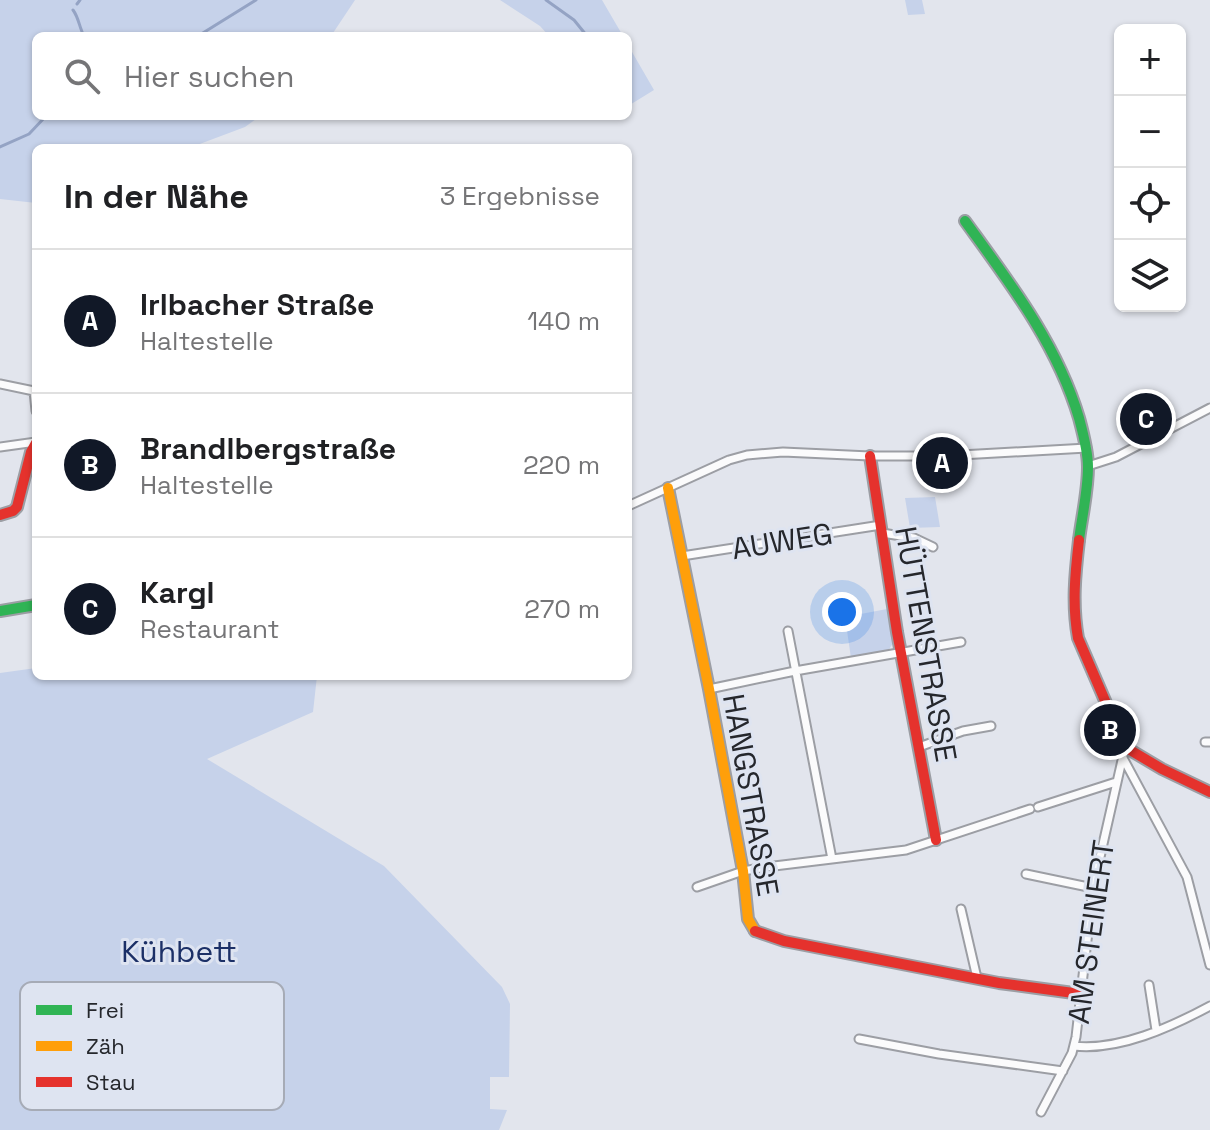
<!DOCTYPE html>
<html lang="de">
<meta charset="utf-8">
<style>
:root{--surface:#fff;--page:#f6f6f6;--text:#202124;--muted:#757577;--line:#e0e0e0;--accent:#111827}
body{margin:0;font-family:"Space Grotesk",sans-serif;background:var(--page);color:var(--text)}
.controls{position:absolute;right:24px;top:24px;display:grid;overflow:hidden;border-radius:12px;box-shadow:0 2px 6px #0004}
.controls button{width:72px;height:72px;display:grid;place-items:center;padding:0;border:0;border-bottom:2px solid var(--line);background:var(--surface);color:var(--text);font:40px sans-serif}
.you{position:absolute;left:842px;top:612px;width:28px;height:28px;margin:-20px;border:6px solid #fff;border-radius:50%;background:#1a73e8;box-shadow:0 0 0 12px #1a73e833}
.badge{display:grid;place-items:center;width:52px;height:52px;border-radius:50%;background:var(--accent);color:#fff;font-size:26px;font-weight:700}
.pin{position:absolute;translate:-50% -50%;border:4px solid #fff;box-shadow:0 2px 8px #0006}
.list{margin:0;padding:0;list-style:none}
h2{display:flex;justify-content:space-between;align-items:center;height:104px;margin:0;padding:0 32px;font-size:34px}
h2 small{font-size:26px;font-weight:400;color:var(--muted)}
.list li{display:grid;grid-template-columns:52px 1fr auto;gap:24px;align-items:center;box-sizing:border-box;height:144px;padding:0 32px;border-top:2px solid var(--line)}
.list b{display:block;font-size:30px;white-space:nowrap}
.list p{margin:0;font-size:26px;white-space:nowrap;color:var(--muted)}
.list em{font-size:26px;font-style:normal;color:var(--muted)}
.icon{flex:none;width:44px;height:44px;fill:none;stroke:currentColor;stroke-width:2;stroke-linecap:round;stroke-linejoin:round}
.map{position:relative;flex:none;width:1210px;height:1130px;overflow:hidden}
.search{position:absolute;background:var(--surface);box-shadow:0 2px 6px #0004;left:32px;top:32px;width:600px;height:88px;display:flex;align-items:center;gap:20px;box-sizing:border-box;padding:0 28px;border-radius:12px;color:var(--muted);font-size:30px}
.panel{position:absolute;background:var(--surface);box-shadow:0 2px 6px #0004;left:32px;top:144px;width:600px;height:536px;border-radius:12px}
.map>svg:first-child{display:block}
.green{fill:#c6d2ea}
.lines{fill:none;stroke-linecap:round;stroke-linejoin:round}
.stream{stroke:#94a3c4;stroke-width:3}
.street-casing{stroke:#9c9ea4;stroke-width:11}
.fast-casing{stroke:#9c9ea4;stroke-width:14}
.slow-casing{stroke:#9c9ea4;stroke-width:14}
.jam-casing{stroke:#9c9ea4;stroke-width:14}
.street{stroke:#fbfbfc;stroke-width:7}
.fast{stroke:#30b455;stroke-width:10}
.slow{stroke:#ff9f0a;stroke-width:10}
.jam{stroke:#e5322d;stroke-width:10}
.labels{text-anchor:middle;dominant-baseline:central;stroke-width:6;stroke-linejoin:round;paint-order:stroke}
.street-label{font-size:30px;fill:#25272c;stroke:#dee4f1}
.park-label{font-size:30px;fill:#1c3067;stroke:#dee4f1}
.key{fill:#dee4f1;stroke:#a6abb6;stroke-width:2}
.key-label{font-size:22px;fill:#25272c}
</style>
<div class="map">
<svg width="1210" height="1130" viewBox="0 0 1210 1130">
<rect width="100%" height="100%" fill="#e2e5ed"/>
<path class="green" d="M 0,0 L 355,0 L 331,36 L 36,36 L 36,116 L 260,116 L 245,127 L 189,148 L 36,148 L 36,203 L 0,199 Z
M 500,0 L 602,0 L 623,36 L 549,36 L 540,26 Z
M 905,0 L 922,0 L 925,14 L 908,15 Z
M 628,45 L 654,90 L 628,106 Z
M 935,497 L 940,527 L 910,528 L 905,498 Z
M 887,609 L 893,643 L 888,651 L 851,658 L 845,617 Z
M 36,668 L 36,676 L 317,676 L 313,712 L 207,759 L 384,866 L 502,987 L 510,1004 L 509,1077 L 490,1077 L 490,1109 L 507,1110 L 499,1130 L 0,1130 L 0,673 Z"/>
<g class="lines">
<path class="stream" d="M 546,0 L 574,20 L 587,36
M 77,4 L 80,0
M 73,10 C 79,18 79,27 84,36
M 198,36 L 256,0
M 0,147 L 29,134 L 46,116"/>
<g class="street-casing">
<path id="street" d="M 0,384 L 34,391 L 36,411
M 0,447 L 36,442
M 1088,466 L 1116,457 L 1210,408
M 628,506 L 729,460 L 747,455 L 783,452 L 870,456 L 943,456 L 1087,448
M 882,533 L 914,538 L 933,547
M 682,556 L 881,525
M 788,631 L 832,859
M 709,689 L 795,671 L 961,642
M 1205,742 L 1210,742
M 919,747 L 963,731 L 991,726
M 1123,758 L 1187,877 L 1210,965
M 1038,807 L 1116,782
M 1026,874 L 1093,888
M 697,887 L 743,871 L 766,867 L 906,850 L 1030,809
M 961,909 L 977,978
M 1149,985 L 1156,1030
M 859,1039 L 939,1054 L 1063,1071
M 1074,1046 C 1119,1051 1171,1027 1210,1006
M 1041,1112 L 1072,1053 L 1076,1037 L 1093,888 L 1125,747"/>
</g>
<g class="fast-casing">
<path id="fast" d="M 965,221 C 1010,283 1057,344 1079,418 C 1083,433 1088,451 1088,467 C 1088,491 1082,516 1079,540
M 0,611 L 36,605"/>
</g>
<g class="slow-casing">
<path id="slow" d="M 668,488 L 709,689 L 743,871 L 748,919 L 755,931"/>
</g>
<g class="jam-casing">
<path id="jam" d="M 870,456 L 897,632 L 936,840
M 0,515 L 13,511 L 17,507 L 31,452 L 36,443
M 1079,540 C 1075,574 1072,605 1078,638 L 1125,747 L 1162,769 L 1210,792
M 755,931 L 784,941 L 999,983 L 1081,994"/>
</g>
<use href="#street" class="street"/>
<use href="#fast" class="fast"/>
<use href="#slow" class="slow"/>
<use href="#jam" class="jam"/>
</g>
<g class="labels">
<g class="street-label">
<text transform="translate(782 541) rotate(-9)">AUWEG</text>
<text transform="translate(926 644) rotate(80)">HÜTTENSTRASSE</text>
<text transform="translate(751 795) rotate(80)">HANGSTRASSE</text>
<text transform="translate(1091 932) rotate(-82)">AM STEINERT</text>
</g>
<g class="park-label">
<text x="179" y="951">Kühbett</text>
</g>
</g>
<rect x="20" y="982" width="264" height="128" rx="12" class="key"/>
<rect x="36" y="1005" width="36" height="10" fill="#30b455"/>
<rect x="36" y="1041" width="36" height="10" fill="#ff9f0a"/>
<rect x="36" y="1077" width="36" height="10" fill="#e5322d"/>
<g class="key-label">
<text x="86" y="1018">Frei</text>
<text x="86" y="1054">Zäh</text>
<text x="86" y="1090">Stau</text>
</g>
</svg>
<div class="controls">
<button>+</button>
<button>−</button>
<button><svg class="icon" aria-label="locate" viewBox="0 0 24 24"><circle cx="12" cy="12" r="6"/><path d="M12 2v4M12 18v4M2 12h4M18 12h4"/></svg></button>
<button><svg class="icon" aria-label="layers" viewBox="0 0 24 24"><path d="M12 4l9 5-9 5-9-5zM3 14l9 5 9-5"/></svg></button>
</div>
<div class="you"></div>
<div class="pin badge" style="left:942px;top:463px">A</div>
<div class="pin badge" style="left:1110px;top:730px">B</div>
<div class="pin badge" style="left:1146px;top:419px">C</div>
<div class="search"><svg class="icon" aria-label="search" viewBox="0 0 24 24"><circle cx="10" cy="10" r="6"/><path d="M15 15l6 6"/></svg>Hier suchen</div>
<section class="panel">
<h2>In der Nähe<small>3 Ergebnisse</small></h2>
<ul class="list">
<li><span class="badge">A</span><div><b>Irlbacher Straße</b><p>Haltestelle</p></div><em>140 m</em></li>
<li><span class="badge">B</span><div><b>Brandlbergstraße</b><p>Haltestelle</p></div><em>220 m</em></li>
<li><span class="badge">C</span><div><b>Kargl</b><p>Restaurant</p></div><em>270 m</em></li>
</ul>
</section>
</div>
